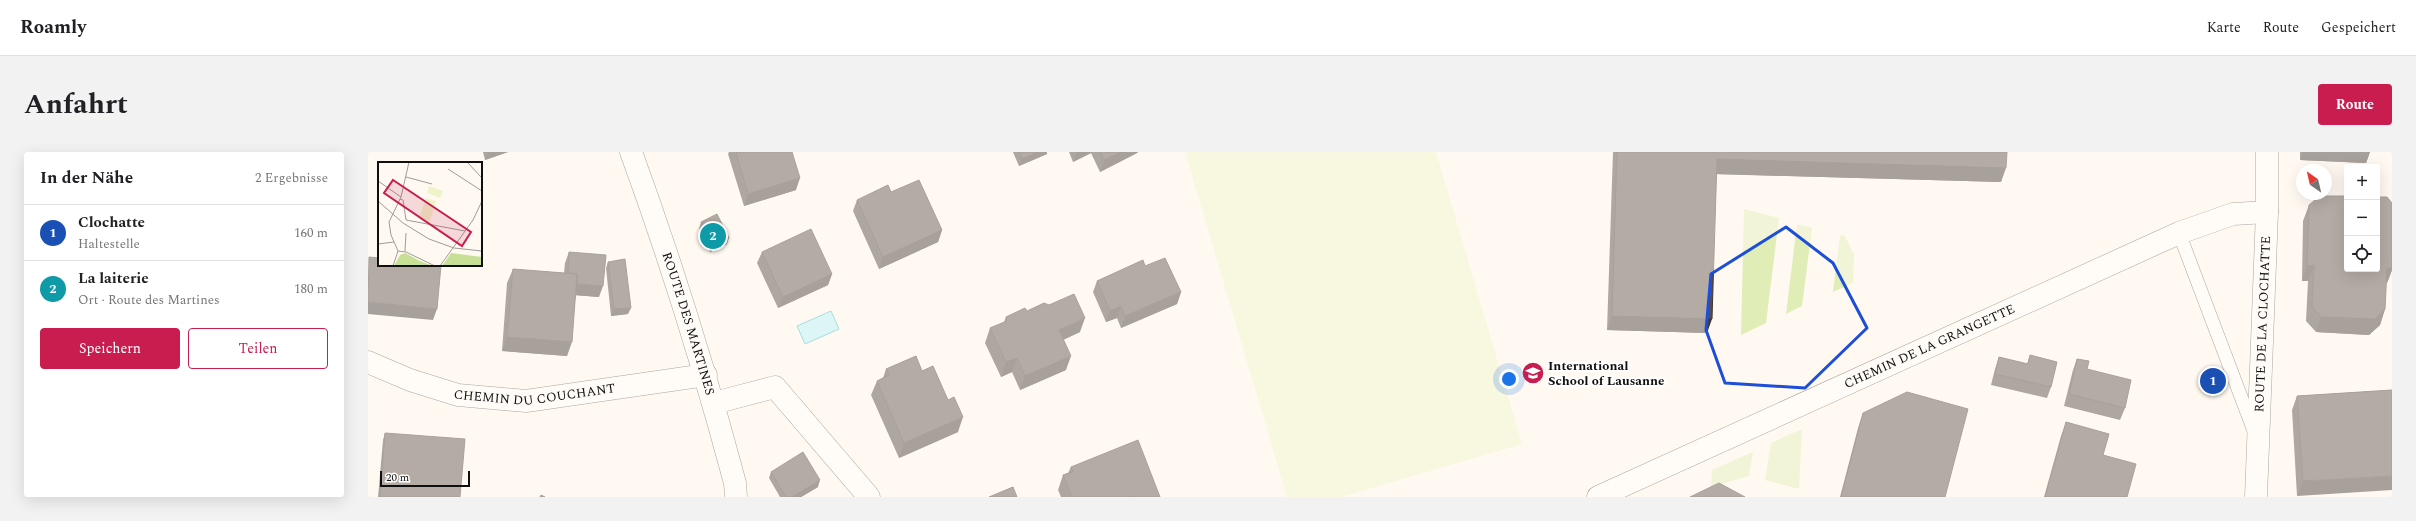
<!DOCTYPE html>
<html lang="de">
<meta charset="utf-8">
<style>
:root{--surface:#fff;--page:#f2f2f2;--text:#202124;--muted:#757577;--line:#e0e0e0;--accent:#c91d4f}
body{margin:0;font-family:Spectral,serif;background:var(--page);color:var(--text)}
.controls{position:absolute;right:12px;top:12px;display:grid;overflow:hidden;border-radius:4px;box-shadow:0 4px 16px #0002}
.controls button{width:36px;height:36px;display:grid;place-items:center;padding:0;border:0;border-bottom:1px solid var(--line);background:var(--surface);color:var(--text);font:20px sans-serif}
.compass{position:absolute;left:1928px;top:12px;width:36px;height:36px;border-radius:50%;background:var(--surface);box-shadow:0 4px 16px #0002;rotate:326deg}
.scale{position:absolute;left:12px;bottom:10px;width:90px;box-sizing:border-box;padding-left:4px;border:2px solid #0f0f0f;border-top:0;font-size:11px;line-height:14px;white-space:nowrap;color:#0f0f0f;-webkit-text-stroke:3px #fff;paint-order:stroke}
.you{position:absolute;left:1141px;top:227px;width:14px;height:14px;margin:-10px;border:3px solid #fff;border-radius:50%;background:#1a73e8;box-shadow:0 0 0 6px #1a73e833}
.badge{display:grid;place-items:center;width:26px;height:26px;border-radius:50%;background:var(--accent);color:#fff;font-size:13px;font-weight:700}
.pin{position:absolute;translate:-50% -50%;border:2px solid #fff;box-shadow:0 1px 4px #0006}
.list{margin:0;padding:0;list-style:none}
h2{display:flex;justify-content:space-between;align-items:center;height:52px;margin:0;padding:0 16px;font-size:17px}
h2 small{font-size:13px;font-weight:400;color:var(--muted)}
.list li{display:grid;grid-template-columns:26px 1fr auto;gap:12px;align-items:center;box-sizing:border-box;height:56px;padding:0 16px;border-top:1px solid var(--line)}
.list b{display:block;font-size:15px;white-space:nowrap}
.list p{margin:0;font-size:13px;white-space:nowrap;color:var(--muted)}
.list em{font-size:13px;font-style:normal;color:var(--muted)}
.actions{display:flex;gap:8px;padding:12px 16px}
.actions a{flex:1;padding:9px 0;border:1px solid var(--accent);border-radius:4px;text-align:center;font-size:14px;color:var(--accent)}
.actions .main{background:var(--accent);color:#fff}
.icon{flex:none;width:22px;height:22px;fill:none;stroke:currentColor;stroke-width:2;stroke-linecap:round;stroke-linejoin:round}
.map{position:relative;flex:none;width:2024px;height:345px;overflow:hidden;border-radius:4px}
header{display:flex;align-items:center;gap:24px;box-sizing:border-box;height:56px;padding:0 20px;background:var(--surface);border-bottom:1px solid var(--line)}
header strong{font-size:19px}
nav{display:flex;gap:22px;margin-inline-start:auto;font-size:14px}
.intro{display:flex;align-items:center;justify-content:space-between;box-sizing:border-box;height:96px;padding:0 24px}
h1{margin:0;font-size:28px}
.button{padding:10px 18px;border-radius:4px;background:var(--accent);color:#fff;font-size:14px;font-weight:700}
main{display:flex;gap:24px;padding:0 24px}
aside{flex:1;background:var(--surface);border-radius:4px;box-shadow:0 4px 16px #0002}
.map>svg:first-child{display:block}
.green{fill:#e0edb7}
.pitch{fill:#eff3ca}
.water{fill:#b2f1fa;stroke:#34bdd6}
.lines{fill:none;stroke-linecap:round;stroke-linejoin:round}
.service-casing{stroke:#424242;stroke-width:14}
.minor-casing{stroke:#424242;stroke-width:23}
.service{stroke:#fff;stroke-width:13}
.minor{stroke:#fff;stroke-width:22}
.wall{fill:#4d4240}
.shaded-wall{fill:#3e3634}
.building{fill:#594d4b;stroke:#3e3634}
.marked{fill:none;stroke:#1d4ed8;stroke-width:3;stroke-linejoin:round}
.labels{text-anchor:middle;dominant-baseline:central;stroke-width:4;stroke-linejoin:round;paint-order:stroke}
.street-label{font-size:13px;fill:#0f0f0f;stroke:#fff}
.poi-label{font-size:13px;font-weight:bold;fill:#0f0f0f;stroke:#fff;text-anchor:start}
.inset-road{fill:none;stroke:#9f9b97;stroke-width:1}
.view{fill:#c91d4f;fill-opacity:0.15;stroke:#c91d4f;stroke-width:2}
.inset-edge{fill:none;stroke:#0f0f0f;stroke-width:2}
</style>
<header>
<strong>Roamly</strong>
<nav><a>Karte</a><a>Route</a><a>Gespeichert</a></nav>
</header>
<div class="intro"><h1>Anfahrt</h1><a class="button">Route</a></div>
<main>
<aside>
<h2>In der Nähe<small>2 Ergebnisse</small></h2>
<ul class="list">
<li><span class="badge" style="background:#1a4fb4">1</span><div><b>Clochatte</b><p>Haltestelle</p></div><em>160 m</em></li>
<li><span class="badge" style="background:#0f9aa8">2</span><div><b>La laiterie</b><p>Ort · Route des Martines</p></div><em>180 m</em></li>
</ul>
<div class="actions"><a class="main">Speichern</a><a>Teilen</a></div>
</aside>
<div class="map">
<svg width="2024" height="345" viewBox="0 0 2024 345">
<rect width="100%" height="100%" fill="#fff9f1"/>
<path class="green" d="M 1376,57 L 1411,66 L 1398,171 L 1373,183 Z
M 1429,72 L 1444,76 L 1434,154 L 1418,162 Z
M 1472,83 L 1477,84 L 1486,103 L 1485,131 L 1465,140 Z
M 1434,277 L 1431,337 L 1397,328 L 1403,291 Z
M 1385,300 L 1381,324 L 1343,335 L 1344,318 Z"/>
<path class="pitch" d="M 817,0 L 1068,0 L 1154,292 L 973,345 L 919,345 Z"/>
<path class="water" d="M 463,159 L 471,177 L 437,192 L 429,174 Z"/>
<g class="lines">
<g class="service-casing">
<path id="service" d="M 1811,81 L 1886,279"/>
</g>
<g class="minor-casing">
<g id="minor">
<path id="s1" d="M 263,0 C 303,109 337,219 367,331 L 368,345"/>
<path id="s2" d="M 0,210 L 42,228 L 90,243 L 158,249 L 338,223"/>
<path d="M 346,251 L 407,235 L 501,345"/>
<path id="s3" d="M 1230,345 L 1811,81 L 1865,62 L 1899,60"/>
<path id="s4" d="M 1888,345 L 1899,60 L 1899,0"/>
</g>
</g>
<use href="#service" class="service"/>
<use href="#minor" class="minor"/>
</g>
<path class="wall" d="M 115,0 L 140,0 L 117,8 Z
M 361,0 L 424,0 L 428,38 L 376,54 L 360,2 Z
M 645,0 L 679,0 L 679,2 L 651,14 Z
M 701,0 L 770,0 L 769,1 L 732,20 L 723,1 L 705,10 Z
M 1245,0 L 1639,0 L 1633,30 L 1348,22 L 1339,181 L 1239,178 Z
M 1932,0 L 2002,0 L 1998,11 L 1932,8 Z
M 523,40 L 574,78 L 570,90 L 511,117 L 485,59 L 489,48 Z
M 2024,51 L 2024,118 L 2019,131 L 2018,131 L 2017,157 L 2012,173 L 2001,183 L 1948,180 L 1938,169 L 1940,129 L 1934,129 L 1935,69 L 1941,53 Z
M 333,70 L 359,92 L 342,100 L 331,77 Z
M 201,100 L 231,145 L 208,143 L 199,204 L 134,199 L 139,131 L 145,117 L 196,121 L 197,111 Z
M 394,100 L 464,122 L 460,133 L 410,156 L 389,111 Z
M 240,110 L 260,162 L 243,164 L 238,116 Z
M 777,114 L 813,140 L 809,152 L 753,176 L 749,166 L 738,170 L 725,140 L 729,129 Z
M 659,159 L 712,180 L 695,188 L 698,218 L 652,238 L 644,220 L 633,225 L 617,191 L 622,176 L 636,170 L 638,165 Z
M 1662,203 L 1683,235 L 1679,246 L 1623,233 L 1627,217 L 1631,205 L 1659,212 Z
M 1709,207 L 1757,256 L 1752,268 L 1696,254 L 1705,218 Z
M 518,217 L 554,219 L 590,280 L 531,306 L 503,243 L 509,229 L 515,226 Z
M 2024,238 L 1929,344 L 1924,258 L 1929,244 Z
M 1495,261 L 1577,345 L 1472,345 L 1490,276 Z
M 1698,270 L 1735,303 L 1759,345 L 1676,345 L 1693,284 Z
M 17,281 L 92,345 L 10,345 L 15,288 Z
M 703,315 L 792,345 L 693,345 L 690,338 L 695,323 L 700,321 Z
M 403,320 L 450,335 L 433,345 L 412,345 L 401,326 Z"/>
<path class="shaded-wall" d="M 120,0 L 140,0 L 117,8 Z
M 670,0 L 679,0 L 679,2 L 651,14 L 654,7 Z
M 709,0 L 723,0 L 723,1 L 705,10 Z
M 753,0 L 770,0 L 769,1 L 732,20 L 736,8 Z
M 1935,0 L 2002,0 L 1998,11 L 1932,8 Z
M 1349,7 L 1638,16 L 1633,30 L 1344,22 Z
M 432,26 L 428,38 L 376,54 L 380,42 Z
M 574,78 L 570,90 L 511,117 L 515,105 Z
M 361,86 L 359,92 L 342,100 L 345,94 Z
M 1946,113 L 1940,129 L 1934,129 L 1939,114 Z
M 2019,116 L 2024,116 L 2024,118 L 2019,131 L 2013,132 Z
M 464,122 L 460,133 L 410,156 L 415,145 Z
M 208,132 L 235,134 L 231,145 L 204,143 Z
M 813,140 L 809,152 L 753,176 L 757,164 Z
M 0,150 L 69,157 L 65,168 L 0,162 Z
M 753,154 L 749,166 L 738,170 L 742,159 Z
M 263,156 L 260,162 L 243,164 L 246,157 Z
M 2017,157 L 2012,173 L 2001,183 L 1948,180 L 1953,165 Z
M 1244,164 L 1344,167 L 1339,181 L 1239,178 Z
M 717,166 L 712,180 L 686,192 L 691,178 Z
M 139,185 L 204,190 L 199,204 L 134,199 Z
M 703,204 L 698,218 L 652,238 L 657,224 Z
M 649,206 L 644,220 L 633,225 L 638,210 Z
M 595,265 L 590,280 L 531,306 L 536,291 Z
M 2024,324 L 2024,338 L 1929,344 L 1935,329 Z
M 452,328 L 450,335 L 433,345 L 424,345 Z"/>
<path class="building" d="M 368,0 L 424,0 L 432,26 L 380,42 Z
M 651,0 L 670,0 L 654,7 Z
M 732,0 L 753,0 L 736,8 Z
M 1249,0 L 1639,0 L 1638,16 L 1349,7 L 1344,167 L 1244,164 Z
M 551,28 L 574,78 L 515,105 L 489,48 L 520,33 L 523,40 Z
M 1952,44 L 1979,44 L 1979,117 L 2009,117 L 2009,45 L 2019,45 L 2024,51 L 2024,116 L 2019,116 L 2017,157 L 2007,167 L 1953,165 L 1944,154 L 1946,113 L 1939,114 L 1941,53 Z
M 349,62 L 361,86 L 345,94 L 333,70 Z
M 443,77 L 464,122 L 415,145 L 394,100 Z
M 201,100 L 238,103 L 235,134 L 209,132 L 209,122 L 200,121 Z
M 1,105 L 11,106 L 11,113 L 73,113 L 69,157 L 0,150 Z
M 797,106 L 813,140 L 757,164 L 753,154 L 742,159 L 729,129 L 775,108 L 777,114 Z
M 257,107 L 263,156 L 246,157 L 240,110 Z
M 145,117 L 209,122 L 204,190 L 139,185 Z
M 706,142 L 717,166 L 691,178 L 703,204 L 657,224 L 649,206 L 638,210 L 622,176 L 639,169 L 638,165 L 657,156 L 659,159 L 676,151 L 681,153 Z
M 1662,203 L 1689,210 L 1683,235 L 1627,222 L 1631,205 L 1660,212 Z
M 548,204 L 554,219 L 565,214 L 580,248 L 586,245 L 595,265 L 536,291 L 509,229 L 521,223 L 518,217 Z
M 1709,207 L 1721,209 L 1719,217 L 1763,228 L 1757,256 L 1701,242 Z
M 2024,238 L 2024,324 L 1935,329 L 1929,244 Z
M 1539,240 L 1600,257 L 1577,345 L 1473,345 L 1495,261 Z
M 1698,270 L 1741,282 L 1735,303 L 1768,312 L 1759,345 L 1677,345 Z
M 17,281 L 97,287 L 92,345 L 12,345 Z
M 770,288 L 792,345 L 763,345 L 762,344 L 759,345 L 704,345 L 695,323 L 705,320 L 703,315 Z
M 435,300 L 452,328 L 424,345 L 418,345 L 403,320 Z
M 1351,331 L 1377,345 L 1322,345 Z
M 645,335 L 649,345 L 621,345 Z
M 173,343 L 177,345 L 172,345 Z"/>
<path d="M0 0H2024V345H0ZM 1418,75 L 1465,111 L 1499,176 L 1437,236 L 1357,231 L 1338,178 L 1343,122 Z" fill="#fff9f1" fill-opacity=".55" fill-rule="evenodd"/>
<path class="marked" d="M 1418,75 L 1465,111 L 1499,176 L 1437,236 L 1357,231 L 1338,178 L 1343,122 Z"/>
<defs>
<g id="school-disc" transform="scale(1.15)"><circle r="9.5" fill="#c91d4f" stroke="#fff"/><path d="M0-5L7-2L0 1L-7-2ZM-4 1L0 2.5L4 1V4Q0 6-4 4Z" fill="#fff"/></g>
</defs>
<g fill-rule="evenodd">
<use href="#school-disc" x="1165" y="221"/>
</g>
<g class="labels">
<g class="street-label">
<text stroke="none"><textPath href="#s1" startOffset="181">ROUTE DES MARTINES</textPath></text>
<text stroke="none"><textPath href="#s4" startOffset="173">ROUTE DE LA CLOCHATTE</textPath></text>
<text stroke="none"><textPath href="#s3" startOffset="364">CHEMIN DE LA GRANGETTE</textPath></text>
<text stroke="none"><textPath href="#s2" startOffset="173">CHEMIN DU COUCHANT</textPath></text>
</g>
<g class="poi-label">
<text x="1180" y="214">International<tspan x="1180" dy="15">School of Lausanne</tspan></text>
</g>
</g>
<g transform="translate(10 10)">
<rect width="104" height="104" fill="#fff9f1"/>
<path d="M 27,91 L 42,99 L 55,104 L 16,104 L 22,93 ZM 73,91 L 104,95 L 104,104 L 64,104 Z" fill="#c8df96"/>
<path d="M 51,24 L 65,29 L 62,36 L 49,31 ZM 48,36 L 58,39 L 52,59 L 41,56 Z" fill="#eff3ca"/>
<path class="inset-road" d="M 89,0 L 104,16M 70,7 L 104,29M 28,15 L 54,22M 0,19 L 23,35M 22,37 L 25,38 L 28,58 L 87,69M 0,39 L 25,61 L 51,77 L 76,86 L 104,89M 0,82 L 16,80M 20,89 L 28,90 L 57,104M 27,89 L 28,71M 15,104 L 20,89 L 13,73 L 11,60 L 23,35 L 31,0M 62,104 L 95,58 L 104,39"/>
<path class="view" d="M 15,18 L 93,70 L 84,84 L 6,31 Z"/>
<rect width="104" height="104" class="inset-edge"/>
</g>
</svg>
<div class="controls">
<button>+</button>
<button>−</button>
<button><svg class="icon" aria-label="locate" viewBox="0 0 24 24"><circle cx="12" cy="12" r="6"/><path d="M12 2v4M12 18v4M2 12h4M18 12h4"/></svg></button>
</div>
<svg class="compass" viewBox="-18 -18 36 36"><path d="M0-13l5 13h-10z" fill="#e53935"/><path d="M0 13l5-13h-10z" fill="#757577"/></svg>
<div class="scale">20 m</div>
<div class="you"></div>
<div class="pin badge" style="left:1845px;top:229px;background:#1a4fb4">1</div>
<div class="pin badge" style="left:345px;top:84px;background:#0f9aa8">2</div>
</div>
</main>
